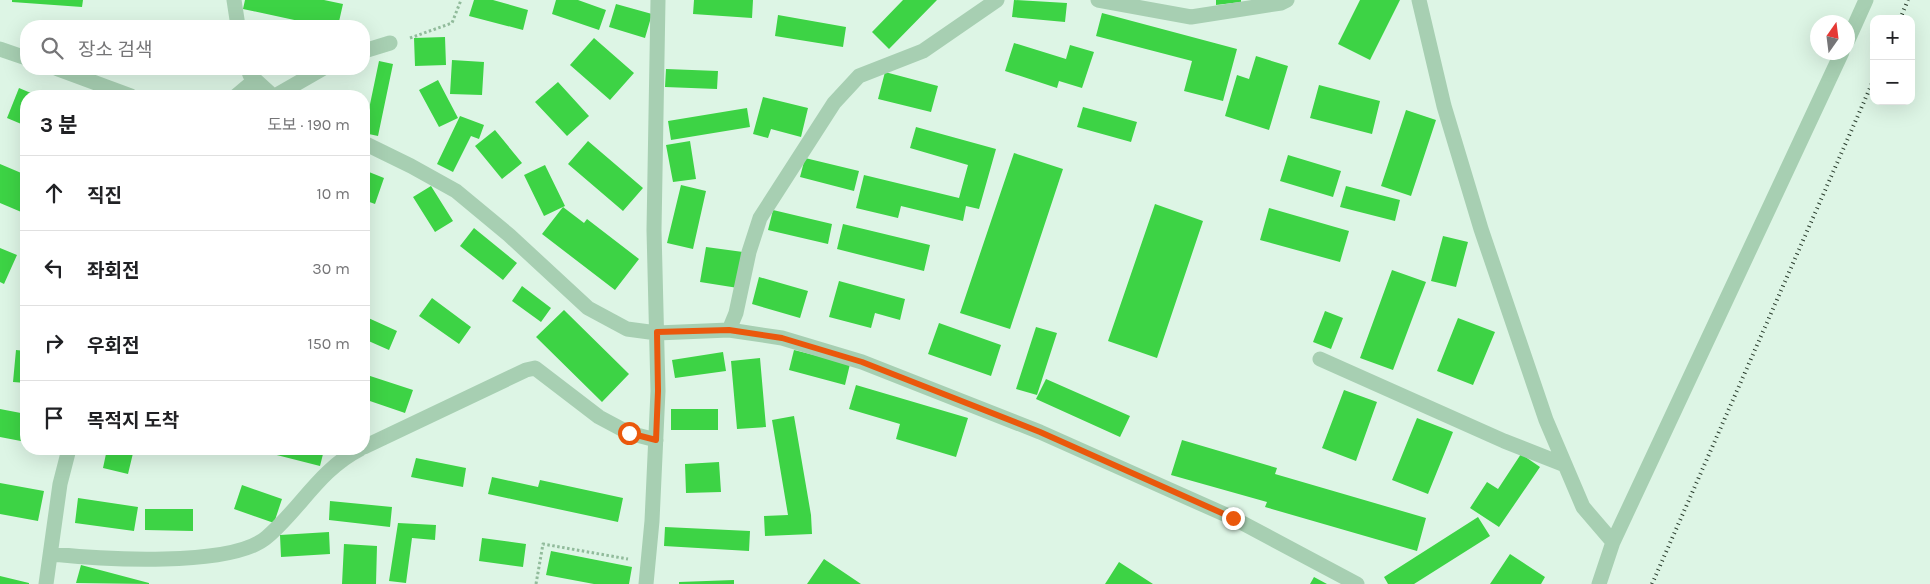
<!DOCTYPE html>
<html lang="ko">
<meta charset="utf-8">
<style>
:root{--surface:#fff;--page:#f6f6f6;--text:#202124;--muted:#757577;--line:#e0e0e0}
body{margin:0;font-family:Karla,"Noto Sans KR",sans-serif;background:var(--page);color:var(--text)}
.controls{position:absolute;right:15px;top:15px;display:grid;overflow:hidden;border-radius:10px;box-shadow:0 5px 20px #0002}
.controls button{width:45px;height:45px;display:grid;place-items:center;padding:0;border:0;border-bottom:1px solid var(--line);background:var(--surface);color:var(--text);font:25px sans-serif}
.compass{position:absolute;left:1810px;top:15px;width:45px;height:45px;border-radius:50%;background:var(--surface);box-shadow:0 5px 20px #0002;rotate:14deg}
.stop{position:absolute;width:15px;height:15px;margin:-11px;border:4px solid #ea580c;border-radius:50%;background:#fff}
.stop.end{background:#ea580c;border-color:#fff;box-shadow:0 1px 5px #0008}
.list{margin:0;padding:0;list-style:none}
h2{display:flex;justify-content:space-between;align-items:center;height:65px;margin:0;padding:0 20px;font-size:21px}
h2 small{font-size:16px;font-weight:400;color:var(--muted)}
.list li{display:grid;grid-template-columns:32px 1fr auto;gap:15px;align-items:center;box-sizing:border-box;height:75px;padding:0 20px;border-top:1px solid var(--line)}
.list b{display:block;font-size:19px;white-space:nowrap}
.list em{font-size:16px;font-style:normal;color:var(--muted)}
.icon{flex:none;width:28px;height:28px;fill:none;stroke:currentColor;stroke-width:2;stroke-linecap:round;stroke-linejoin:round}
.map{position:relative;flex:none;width:1930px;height:584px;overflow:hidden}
.search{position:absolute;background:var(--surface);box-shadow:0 5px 20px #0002;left:20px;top:20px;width:350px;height:55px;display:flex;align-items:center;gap:12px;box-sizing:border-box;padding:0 18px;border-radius:20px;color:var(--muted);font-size:19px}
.panel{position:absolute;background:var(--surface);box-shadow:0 5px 20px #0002;left:20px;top:90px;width:350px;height:365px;border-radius:20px}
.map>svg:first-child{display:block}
.building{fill:#3dd345}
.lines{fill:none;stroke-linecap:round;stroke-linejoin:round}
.path{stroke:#91bb9b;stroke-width:3;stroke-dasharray:2.5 2.5;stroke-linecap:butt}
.minor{stroke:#a7cfb2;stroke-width:15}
.rail{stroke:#283b2b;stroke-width:4;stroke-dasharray:1 4;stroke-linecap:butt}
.route{stroke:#ea580c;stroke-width:6}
</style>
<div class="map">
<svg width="1930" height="584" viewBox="0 0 1930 584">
<rect width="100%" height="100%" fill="#ddf5e5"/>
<path class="building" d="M 12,0 L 83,0 L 82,7 L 12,2 Z
M 245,0 L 324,0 L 343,4 L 338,26 L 322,26 L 243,9 Z
M 474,0 L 493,0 L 528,10 L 523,30 L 469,16 Z
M 556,0 L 578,0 L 606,10 L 599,30 L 552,14 Z
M 694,0 L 753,0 L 752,18 L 693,14 Z
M 903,0 L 937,0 L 889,49 L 872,32 Z
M 1014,0 L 1067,3 L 1065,22 L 1012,17 Z
M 1216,0 L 1241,0 L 1241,2 L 1216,5 Z
M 1360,0 L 1400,0 L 1370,60 L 1338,44 Z
M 616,4 L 652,14 L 645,38 L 609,27 Z
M 1102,13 L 1237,49 L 1223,101 L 1184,91 L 1192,61 L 1096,36 Z
M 778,15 L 846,27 L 843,47 L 775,36 Z
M 136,21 L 161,25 L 161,26 L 136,26 Z
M 445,37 L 446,65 L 415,66 L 414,38 Z
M 594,38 L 634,73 L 610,100 L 570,65 Z
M 1014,43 L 1066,59 L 1070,45 L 1094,52 L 1082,88 L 1059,81 L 1057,88 L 1005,71 Z
M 1256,56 L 1288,66 L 1269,130 L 1225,116 L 1237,75 L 1249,79 Z
M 452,60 L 484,62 L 482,95 L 450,94 Z
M 379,61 L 393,64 L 378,136 L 364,133 Z
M 666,69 L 718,71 L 717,89 L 665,87 Z
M 885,72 L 938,86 L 931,112 L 878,99 Z
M 438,80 L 458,118 L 439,127 L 419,90 Z
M 558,82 L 589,116 L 567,136 L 535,102 Z
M 1319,85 L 1380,101 L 1372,134 L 1310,118 Z
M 19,88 L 38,96 L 26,96 L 26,126 L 7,118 Z
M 763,97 L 808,108 L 801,137 L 771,129 L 768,138 L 753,134 Z
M 1083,107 L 1137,122 L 1131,142 L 1077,127 Z
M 747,108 L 750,127 L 671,140 L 668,121 Z
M 1406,110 L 1436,120 L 1411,196 L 1381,186 Z
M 460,116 L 484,125 L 479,139 L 471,136 L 453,172 L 437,164 Z
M 916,127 L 996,149 L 979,209 L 966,206 L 963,221 L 901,206 L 898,218 L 856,208 L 864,175 L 959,198 L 968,165 L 910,148 Z
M 495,130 L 522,163 L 502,179 L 475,146 Z
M 588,141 L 643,188 L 623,211 L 568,164 Z
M 690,141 L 696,179 L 673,182 L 666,145 Z
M 1014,153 L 1063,169 L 1010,329 L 960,313 Z
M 1288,155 L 1341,171 L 1333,197 L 1280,181 Z
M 805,158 L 859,171 L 854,191 L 800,177 Z
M 0,164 L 26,175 L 26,214 L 0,203 Z
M 545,165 L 565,206 L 544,216 L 524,175 Z
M 364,170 L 384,178 L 375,204 L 364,200 Z
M 681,185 L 706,191 L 693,249 L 667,243 Z
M 431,186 L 453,221 L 435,232 L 413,197 Z
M 1346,186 L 1400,200 L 1395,221 L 1340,207 Z
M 1155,204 L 1203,221 L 1157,358 L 1108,341 Z
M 563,207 L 584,223 L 587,219 L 639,259 L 615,290 L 542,234 Z
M 1269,208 L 1349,231 L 1340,262 L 1260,240 Z
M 773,210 L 832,224 L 828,244 L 768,230 Z
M 843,224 L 930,245 L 924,271 L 837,249 Z
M 364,227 L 370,229 L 364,246 Z
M 474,228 L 517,263 L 503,280 L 460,246 Z
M 1443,236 L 1468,242 L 1456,287 L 1431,281 Z
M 706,247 L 743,252 L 738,288 L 700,282 Z
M 0,248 L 17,255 L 4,284 L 0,282 Z
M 1392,270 L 1426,282 L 1393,370 L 1360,358 Z
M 759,277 L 808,291 L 800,318 L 752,304 Z
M 839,281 L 905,299 L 900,320 L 875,313 L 871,328 L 829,317 Z
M 522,286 L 551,308 L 541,322 L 512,301 Z
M 432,298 L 471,327 L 459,344 L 419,316 Z
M 564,310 L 629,374 L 602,402 L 536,337 Z
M 1325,311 L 1343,318 L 1331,349 L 1313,342 Z
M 364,316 L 397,331 L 389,350 L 364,339 Z
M 1458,318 L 1495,332 L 1473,385 L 1437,371 Z
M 939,323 L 1001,345 L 991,376 L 928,354 Z
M 1036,327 L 1057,333 L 1037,395 L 1016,389 Z
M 16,350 L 26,351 L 26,383 L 13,382 Z
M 794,350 L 850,364 L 845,385 L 789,370 Z
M 723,352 L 726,371 L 675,378 L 672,360 Z
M 760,358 L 766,427 L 737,429 L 731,361 Z
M 364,374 L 413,390 L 405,413 L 364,399 Z
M 1046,379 L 1130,416 L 1120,437 L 1036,399 Z
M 856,385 L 968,418 L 956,457 L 896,439 L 900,424 L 849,409 Z
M 1344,390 L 1377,402 L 1356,461 L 1322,448 Z
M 0,409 L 26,414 L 26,442 L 0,437 Z
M 671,409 L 718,409 L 718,430 L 671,430 Z
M 794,416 L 811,515 L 812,534 L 765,536 L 764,516 L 788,515 L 772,420 Z
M 1417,418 L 1453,432 L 1428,494 L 1392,480 Z
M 1182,440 L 1277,468 L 1275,474 L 1426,518 L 1417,551 L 1265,507 L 1267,502 L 1171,475 Z
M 107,449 L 134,449 L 128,474 L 103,468 Z
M 253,449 L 321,449 L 324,450 L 320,466 Z
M 1521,454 L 1540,467 L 1499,527 L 1470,508 L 1487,482 L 1498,489 Z
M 416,458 L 466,468 L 463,487 L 411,477 Z
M 719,462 L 721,492 L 686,493 L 685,464 Z
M 492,477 L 538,487 L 540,480 L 623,498 L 618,522 L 488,494 Z
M 0,483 L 44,491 L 38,521 L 0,514 Z
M 242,485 L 282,499 L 274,523 L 234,509 Z
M 78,498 L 138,507 L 134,531 L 75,523 Z
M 330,501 L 392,507 L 390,527 L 329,520 Z
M 145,509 L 193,509 L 193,531 L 145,530 Z
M 1478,517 L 1490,536 L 1414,584 L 1388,584 L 1384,577 Z
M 398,523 L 436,525 L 435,540 L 412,538 L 406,583 L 389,581 Z
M 665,527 L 750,531 L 749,551 L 664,546 Z
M 329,532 L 330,554 L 281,557 L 280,535 Z
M 482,538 L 526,544 L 523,567 L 479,561 Z
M 344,544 L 377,546 L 376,584 L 342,584 Z
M 551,551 L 632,567 L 629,584 L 594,584 L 546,575 Z
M 1510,554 L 1545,577 L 1541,584 L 1490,584 Z
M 824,559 L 861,584 L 807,584 Z
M 1119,562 L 1153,584 L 1105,584 Z
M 81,565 L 149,583 L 149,584 L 76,583 Z
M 0,576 L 29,583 L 29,584 L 0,584 Z
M 1314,577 L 1327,584 L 1310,584 Z
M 734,580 L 734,584 L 679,584 L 679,582 Z"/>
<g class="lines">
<path class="path" d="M 410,38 L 452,23 L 461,0
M 536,584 L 543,544 L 628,559"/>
<path class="minor" d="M 234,0 L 238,26
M 1098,0 L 1191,17 L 1281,3 L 1287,0
M 1419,0 L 1444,106 L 1481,229 L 1546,420 L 1583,507 L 1613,542
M 1848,40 L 1866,0
M 0,49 L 26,58
M 364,51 L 390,43
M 58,69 L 131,96
M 248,69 L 250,75 L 273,96
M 236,96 L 255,80
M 275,96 L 322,69
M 364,143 L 411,166 L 456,191 L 509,235 L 588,308 L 627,329 L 657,333 L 729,330 L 782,338 L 862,362 L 1040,432 L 1233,518 L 1357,584
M 729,330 L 736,313 L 749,252 L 760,218 L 834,103 L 859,76 L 923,51 L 997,0
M 1320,359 L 1504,441 L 1565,465
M 364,447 L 526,370 L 535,368 L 599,417 L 629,433 L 656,440
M 52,554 C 99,559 232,568 267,537 C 301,508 319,470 360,449
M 46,584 L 60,484 L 69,449
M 646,584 L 652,521 L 658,391 L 654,230 L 658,0
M 1599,584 L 1613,542 L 1842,52"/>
<path class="rail" d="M 1900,19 L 1908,0
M 1652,584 L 1874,79"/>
</g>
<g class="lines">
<path class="route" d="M 629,433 L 656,440 L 658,391 L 657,332 L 729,330 L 782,338 L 862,362 L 1040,432 L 1233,518"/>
</g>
</svg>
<div class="controls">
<button>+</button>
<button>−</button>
</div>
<svg class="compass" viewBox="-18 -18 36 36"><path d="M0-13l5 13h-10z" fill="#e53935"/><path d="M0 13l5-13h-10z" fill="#757577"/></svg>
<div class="stop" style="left:629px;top:433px"></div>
<div class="stop end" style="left:1233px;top:518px"></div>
<div class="search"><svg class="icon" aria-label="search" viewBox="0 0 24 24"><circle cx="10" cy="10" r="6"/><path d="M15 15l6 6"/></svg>장소 검색</div>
<section class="panel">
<h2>3 분<small>도보 · 190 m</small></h2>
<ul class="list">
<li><svg class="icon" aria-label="ahead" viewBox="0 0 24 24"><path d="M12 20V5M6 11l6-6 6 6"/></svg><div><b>직진</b></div><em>10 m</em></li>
<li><svg class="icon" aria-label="left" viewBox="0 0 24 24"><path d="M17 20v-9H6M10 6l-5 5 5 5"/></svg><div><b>좌회전</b></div><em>30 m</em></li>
<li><svg class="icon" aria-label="right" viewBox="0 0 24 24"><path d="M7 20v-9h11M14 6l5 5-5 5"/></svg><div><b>우회전</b></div><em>150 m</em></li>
<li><svg class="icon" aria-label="arrive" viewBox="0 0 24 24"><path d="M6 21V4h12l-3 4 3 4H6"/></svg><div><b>목적지 도착</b></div></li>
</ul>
</section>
</div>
